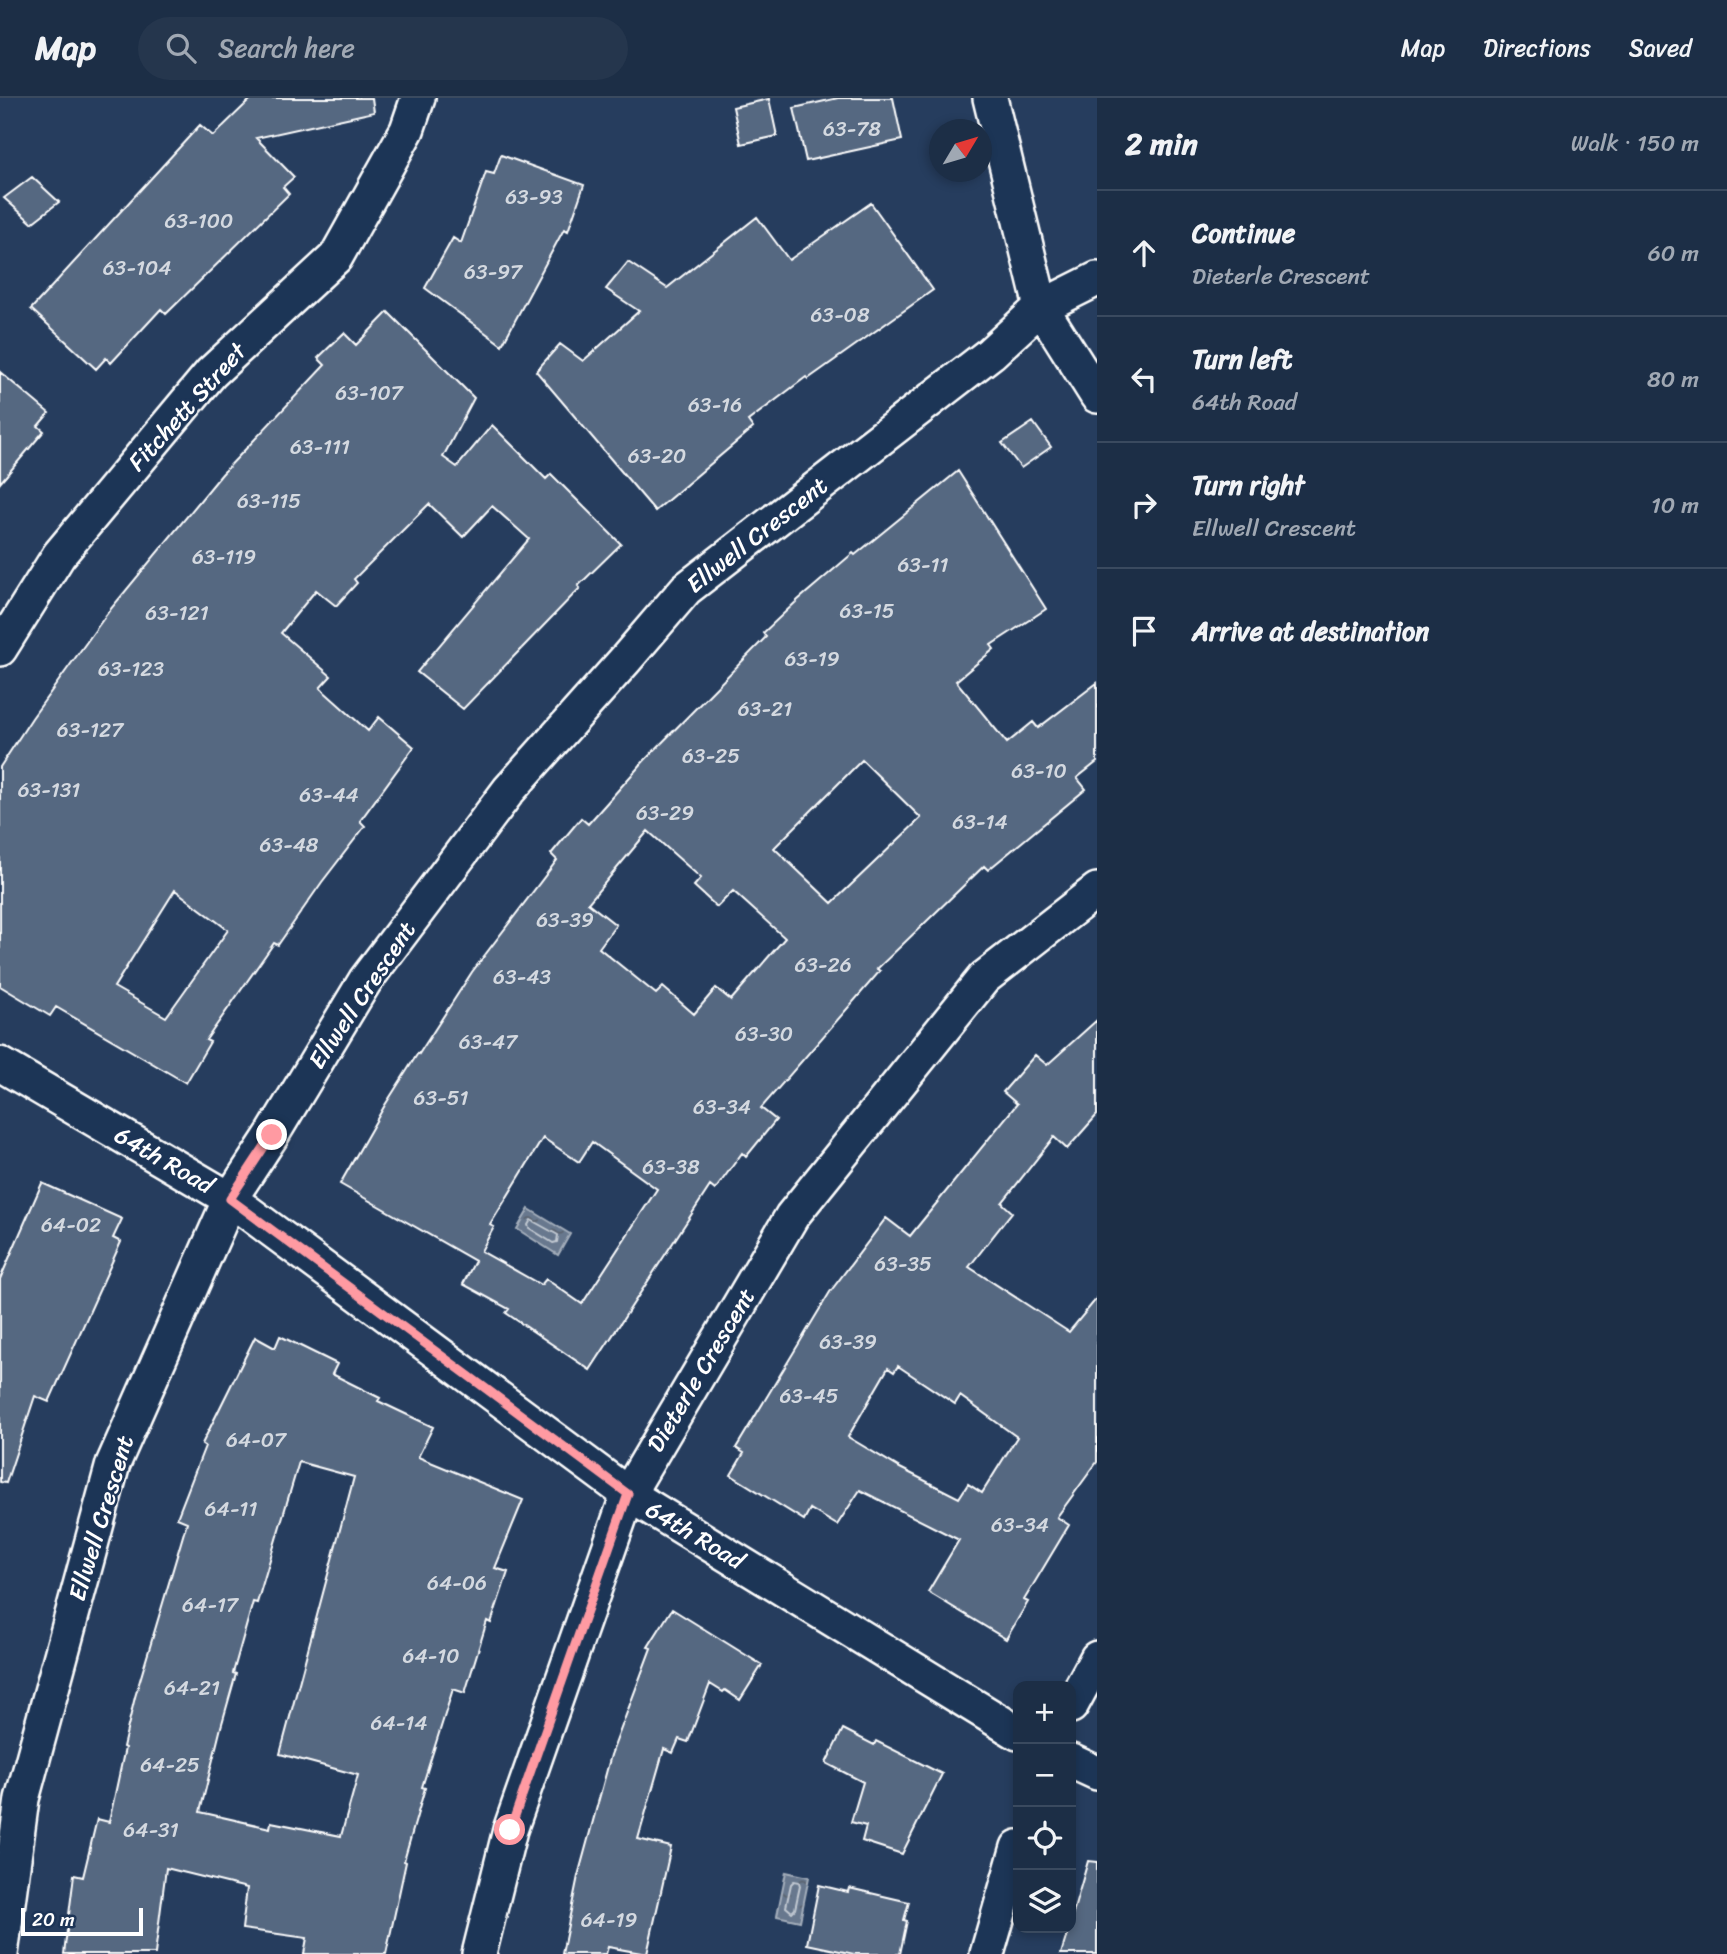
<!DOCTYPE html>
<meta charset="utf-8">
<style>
:root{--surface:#1c2e46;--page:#25364d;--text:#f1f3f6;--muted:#a0a8b3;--line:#3a4a5f}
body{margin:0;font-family:Sriracha,sans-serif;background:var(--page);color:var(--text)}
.controls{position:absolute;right:21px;bottom:21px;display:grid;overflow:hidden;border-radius:14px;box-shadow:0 4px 10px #0003}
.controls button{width:63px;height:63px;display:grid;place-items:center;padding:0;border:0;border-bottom:2px solid var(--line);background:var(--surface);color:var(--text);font:35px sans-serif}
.compass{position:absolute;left:929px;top:21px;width:63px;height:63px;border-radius:50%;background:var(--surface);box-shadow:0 4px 10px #0003;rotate:52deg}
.scale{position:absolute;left:21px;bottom:18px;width:122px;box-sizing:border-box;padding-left:7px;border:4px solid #fff;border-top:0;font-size:19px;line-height:24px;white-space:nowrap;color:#fff;-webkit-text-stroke:5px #1d3557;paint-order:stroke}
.stop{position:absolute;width:21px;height:21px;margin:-16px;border:5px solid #ff9aa2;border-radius:50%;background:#fff}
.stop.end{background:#ff9aa2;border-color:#fff;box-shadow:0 2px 7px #0008}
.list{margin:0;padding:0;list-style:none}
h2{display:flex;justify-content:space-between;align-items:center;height:91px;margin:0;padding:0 28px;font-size:30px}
h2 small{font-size:23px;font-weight:400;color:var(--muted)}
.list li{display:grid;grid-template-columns:46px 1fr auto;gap:21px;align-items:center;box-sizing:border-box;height:126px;padding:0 28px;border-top:2px solid var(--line)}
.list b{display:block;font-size:26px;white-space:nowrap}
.list p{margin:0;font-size:23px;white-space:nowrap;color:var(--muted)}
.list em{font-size:23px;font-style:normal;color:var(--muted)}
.icon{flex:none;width:38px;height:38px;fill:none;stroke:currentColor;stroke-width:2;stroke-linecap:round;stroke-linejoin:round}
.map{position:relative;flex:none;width:1097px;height:1856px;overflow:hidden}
header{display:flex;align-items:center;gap:42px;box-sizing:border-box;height:98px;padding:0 35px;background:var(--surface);border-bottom:2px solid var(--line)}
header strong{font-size:33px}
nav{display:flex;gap:38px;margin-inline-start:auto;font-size:24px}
.search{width:490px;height:63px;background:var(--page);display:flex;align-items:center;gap:18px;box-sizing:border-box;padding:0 24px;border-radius:38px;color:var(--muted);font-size:26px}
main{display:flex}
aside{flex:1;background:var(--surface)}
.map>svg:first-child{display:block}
.water{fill:url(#water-ripples);stroke:#a4aebb;stroke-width:2}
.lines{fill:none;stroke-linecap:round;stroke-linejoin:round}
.shore{stroke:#c2c9d2;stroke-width:2}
.building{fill:#556781;stroke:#fff;stroke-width:2;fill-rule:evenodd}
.minor-casing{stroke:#fff;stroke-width:38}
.minor{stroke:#1d3557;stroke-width:33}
.route{stroke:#ff9aa2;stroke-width:9}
.labels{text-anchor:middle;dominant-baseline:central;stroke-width:5;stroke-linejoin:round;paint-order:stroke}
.number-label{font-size:21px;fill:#d4d9e0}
.street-label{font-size:24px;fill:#fff;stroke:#1d3557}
</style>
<header>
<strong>Map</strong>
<div class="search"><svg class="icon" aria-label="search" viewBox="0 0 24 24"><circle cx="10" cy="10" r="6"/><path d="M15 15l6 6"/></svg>Search here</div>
<nav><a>Map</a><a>Directions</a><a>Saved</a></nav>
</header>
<main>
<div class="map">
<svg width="1097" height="1856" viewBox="0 0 1097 1856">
<defs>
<pattern id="water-ripples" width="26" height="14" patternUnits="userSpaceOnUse" patternTransform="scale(1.75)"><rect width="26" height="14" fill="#67788e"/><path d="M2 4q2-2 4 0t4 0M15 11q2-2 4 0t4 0" fill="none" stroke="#5a626d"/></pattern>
</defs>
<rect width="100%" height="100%" fill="#263d5e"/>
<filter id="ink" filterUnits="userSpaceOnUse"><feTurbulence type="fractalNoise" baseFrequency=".0143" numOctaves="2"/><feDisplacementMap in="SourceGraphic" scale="14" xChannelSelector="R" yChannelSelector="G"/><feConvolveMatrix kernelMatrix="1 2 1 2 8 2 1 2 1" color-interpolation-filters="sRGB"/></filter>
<g filter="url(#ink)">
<path class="water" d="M 529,1111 L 570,1136 L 558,1157 L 517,1131 Z
M 786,1774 L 809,1779 L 800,1823 L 777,1818 Z"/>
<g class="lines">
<path class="shore" d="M 531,1122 L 558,1137 L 557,1144 L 553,1145 L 529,1130 L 528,1127 Z
M 794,1783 L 799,1784 L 800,1788 L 795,1811 L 792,1814 L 786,1809 L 791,1786 Z"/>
</g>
<path class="building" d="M 252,0 L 372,0 L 374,14 L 256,40 L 294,79 L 283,89 L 289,96 L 166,216 L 161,211 L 111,265 L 106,260 L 96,271 L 31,211 L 200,27 L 213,38 Z
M 838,0 L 893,0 L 902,42 L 806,63 L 794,10 Z
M 769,1 L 777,38 L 741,46 L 733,9 Z
M 501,57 L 584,87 L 568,133 L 564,131 L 502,247 L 425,190 L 453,140 L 461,145 L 486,74 L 494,76 Z
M 32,79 L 59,104 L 32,125 L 4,100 Z
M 871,105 L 933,192 L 808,281 L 806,279 L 748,323 L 753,330 L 655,413 L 536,273 L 560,246 L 583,263 L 639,213 L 606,191 L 628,164 L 667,190 L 757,119 L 789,162 Z
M 388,214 L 474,300 L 443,359 L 457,369 L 492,327 L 546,381 L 551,376 L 621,446 L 578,488 L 580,490 L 463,611 L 417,574 L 529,441 L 492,408 L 463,439 L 429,406 L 354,481 L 357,485 L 336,508 L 316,492 L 281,535 L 331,578 L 320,590 L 368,633 L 379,619 L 414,649 L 360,723 L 365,728 L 322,784 L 278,847 L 274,845 L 206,942 L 210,944 L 186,985 L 56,909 L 50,918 L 0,888 L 0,669 L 32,620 L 109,513 L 222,376 L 325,267 L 318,260 L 344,235 L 356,247 ZM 175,792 L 228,832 L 166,919 L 114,889 Z
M 0,274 L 49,315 L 38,328 L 44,333 L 0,385 Z
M 1033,324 L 1051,349 L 1021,370 L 1002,345 Z
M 958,373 L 1046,511 L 991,547 L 994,551 L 956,583 L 1007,645 L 1033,624 L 1038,630 L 1097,585 L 1097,664 L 1077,680 L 1086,691 L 988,772 L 984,768 L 877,871 L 880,873 L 761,1010 L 776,1022 L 746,1059 L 742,1055 L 715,1092 L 710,1088 L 590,1272 L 506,1215 L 509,1211 L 463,1186 L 475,1163 L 340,1086 L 385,1007 L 418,955 L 419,956 L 472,874 L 557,762 L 551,756 L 581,720 L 588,726 L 644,663 L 766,539 L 763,535 L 798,502 L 853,455 L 855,457 ZM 862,662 L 921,720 L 832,805 L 774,750 ZM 648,733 L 701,780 L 694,788 L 717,809 L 733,793 L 785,840 L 731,902 L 716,890 L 694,916 L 663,889 L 656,896 L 599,850 L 616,827 L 588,805 ZM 543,1040 L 579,1064 L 592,1044 L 657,1091 L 582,1206 L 546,1181 L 541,1187 L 481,1153 L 494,1129 L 490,1127 Z
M 1097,922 L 1097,1017 L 1067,1051 L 1054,1039 L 1002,1105 L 1012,1114 L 969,1169 L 1069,1234 L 1097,1200 L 1097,1364 L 1057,1419 L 1069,1427 L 1024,1502 L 1028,1504 L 1006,1541 L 928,1494 L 959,1442 L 860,1392 L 837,1427 L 810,1411 L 804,1422 L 731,1377 L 744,1355 L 736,1350 L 830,1194 L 886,1120 L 910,1138 L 1017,1006 L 1003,994 L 1035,957 L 1047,967 ZM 898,1268 L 955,1306 L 960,1298 L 1017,1339 L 982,1395 L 968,1386 L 959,1400 L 900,1370 L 848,1339 L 888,1270 L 894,1274 Z
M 42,1085 L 122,1121 L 113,1140 L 121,1144 L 49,1304 L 35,1298 L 6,1385 L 0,1384 L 0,1181 Z
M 280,1238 L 337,1266 L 332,1276 L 380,1300 L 378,1303 L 433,1329 L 418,1359 L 523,1402 L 495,1470 L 508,1474 L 491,1525 L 487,1523 L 465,1595 L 453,1591 L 422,1689 L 425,1690 L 404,1763 L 406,1764 L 386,1856 L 304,1856 L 307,1840 L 242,1831 L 247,1790 L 166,1770 L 155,1856 L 64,1856 L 74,1777 L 83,1779 L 97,1721 L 109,1724 L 125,1650 L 123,1649 L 135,1599 L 187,1424 L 177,1420 L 205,1348 L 202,1346 L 255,1239 L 275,1250 ZM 299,1364 L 354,1379 L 280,1656 L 358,1677 L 341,1738 L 271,1724 L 270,1730 L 200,1714 L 221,1629 L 236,1576 L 233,1575 L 253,1504 L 257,1505 Z
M 672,1511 L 762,1567 L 740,1602 L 725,1592 L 723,1594 L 710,1586 L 688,1644 L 679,1641 L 673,1655 L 664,1651 L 638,1741 L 671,1749 L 647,1856 L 608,1849 L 606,1856 L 562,1856 L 578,1778 L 611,1657 L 651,1550 L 648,1549 Z
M 843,1631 L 874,1647 L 876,1643 L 942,1676 L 902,1756 L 862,1743 L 866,1728 L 851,1724 L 863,1684 L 826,1665 Z
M 1088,1763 L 1097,1764 L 1097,1856 L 1061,1856 L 1069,1830 L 1071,1830 L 1071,1822 Z
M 819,1787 L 848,1794 L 849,1790 L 909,1804 L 904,1822 L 907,1823 L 900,1856 L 854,1856 L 807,1846 Z"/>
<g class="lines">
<g class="minor-casing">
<path id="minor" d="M 990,0 L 1041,209 L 1097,298
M 0,551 L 59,457 L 211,275 L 336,159 L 407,32 L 418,0
M 0,966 L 230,1101 L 628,1396 L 1018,1635
M 1071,1608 L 1097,1560
M 1071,1663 L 1097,1675
M 1,1856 L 22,1701 L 113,1366 L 230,1101 L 272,1037 L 365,883 L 509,692 L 626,561 L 686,491 L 991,255 L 1041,209 L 1097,181
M 479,1856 L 510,1732 L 628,1396 L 792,1118 L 984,880 L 1097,792
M 987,1856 L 1018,1749"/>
</g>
<use href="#minor" class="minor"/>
</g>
</g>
<g class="lines" filter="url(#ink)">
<path class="route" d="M 272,1037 L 230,1101 L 628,1396 L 510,1732"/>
</g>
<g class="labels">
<g class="number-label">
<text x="852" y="31">63-78</text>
<text x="534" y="99">63-93</text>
<text x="199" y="123">63-100</text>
<text x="137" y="170">63-104</text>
<text x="493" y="174">63-97</text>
<text x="840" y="217">63-08</text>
<text x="369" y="295">63-107</text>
<text x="715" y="307">63-16</text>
<text x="320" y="349">63-111</text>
<text x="657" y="358">63-20</text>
<text x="269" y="403">63-115</text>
<text x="224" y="459">63-119</text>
<text x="923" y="467">63-11</text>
<text x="867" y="513">63-15</text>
<text x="177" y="515">63-121</text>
<text x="812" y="561">63-19</text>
<text x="131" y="571">63-123</text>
<text x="765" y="611">63-21</text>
<text x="90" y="632">63-127</text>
<text x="711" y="658">63-25</text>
<text x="1039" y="673">63-10</text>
<text x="49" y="692">63-131</text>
<text x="329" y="697">63-44</text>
<text x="665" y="715">63-29</text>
<text x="980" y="724">63-14</text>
<text x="289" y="747">63-48</text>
<text x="565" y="822">63-39</text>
<text x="823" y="867">63-26</text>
<text x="522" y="879">63-43</text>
<text x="764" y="936">63-30</text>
<text x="488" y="944">63-47</text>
<text x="441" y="1000">63-51</text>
<text x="722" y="1009">63-34</text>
<text x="671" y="1069">63-38</text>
<text x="71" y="1127">64-02</text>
<text x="903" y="1166">63-35</text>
<text x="848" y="1244">63-39</text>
<text x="809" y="1298">63-45</text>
<text x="256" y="1342">64-07</text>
<text x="231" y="1411">64-11</text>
<text x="1020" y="1427">63-34</text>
<text x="457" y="1485">64-06</text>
<text x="210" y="1507">64-17</text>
<text x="431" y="1558">64-10</text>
<text x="192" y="1590">64-21</text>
<text x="399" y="1625">64-14</text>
<text x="170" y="1667">64-25</text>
<text x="151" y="1732">64-31</text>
<text x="609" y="1822">64-19</text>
</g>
<g class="street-label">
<text transform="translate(187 309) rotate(-48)">Fitchett Street</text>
<text transform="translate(757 437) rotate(-38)">Ellwell Crescent</text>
<text transform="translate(362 897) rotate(-56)">Ellwell Crescent</text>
<text transform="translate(164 1062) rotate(30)">64th Road</text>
<text transform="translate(701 1272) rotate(-59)">Dieterle Crescent</text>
<text transform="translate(101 1420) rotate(-73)">Ellwell Crescent</text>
<text transform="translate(695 1437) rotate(31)">64th Road</text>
</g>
</g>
</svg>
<div class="controls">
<button>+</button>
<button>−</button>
<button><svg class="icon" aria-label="locate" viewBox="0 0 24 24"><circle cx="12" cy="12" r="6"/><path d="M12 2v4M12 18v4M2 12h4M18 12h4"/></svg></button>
<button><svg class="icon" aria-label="layers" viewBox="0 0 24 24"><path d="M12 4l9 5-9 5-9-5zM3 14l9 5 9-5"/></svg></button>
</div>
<svg class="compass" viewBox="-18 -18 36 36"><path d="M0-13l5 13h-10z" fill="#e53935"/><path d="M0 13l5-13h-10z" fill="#a0a8b3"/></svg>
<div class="scale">20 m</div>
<div class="stop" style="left:510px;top:1732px"></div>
<div class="stop end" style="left:272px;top:1037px"></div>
</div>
<aside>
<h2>2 min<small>Walk · 150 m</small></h2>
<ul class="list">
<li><svg class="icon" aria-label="ahead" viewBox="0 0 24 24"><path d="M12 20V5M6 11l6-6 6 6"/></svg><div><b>Continue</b><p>Dieterle Crescent</p></div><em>60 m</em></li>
<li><svg class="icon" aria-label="left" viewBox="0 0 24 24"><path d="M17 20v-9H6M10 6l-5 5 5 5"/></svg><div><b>Turn left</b><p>64th Road</p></div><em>80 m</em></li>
<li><svg class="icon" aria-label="right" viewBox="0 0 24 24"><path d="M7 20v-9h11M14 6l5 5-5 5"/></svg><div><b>Turn right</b><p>Ellwell Crescent</p></div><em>10 m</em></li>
<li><svg class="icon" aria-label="arrive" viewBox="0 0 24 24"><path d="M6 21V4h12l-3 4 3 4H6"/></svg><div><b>Arrive at destination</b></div></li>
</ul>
</aside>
</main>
